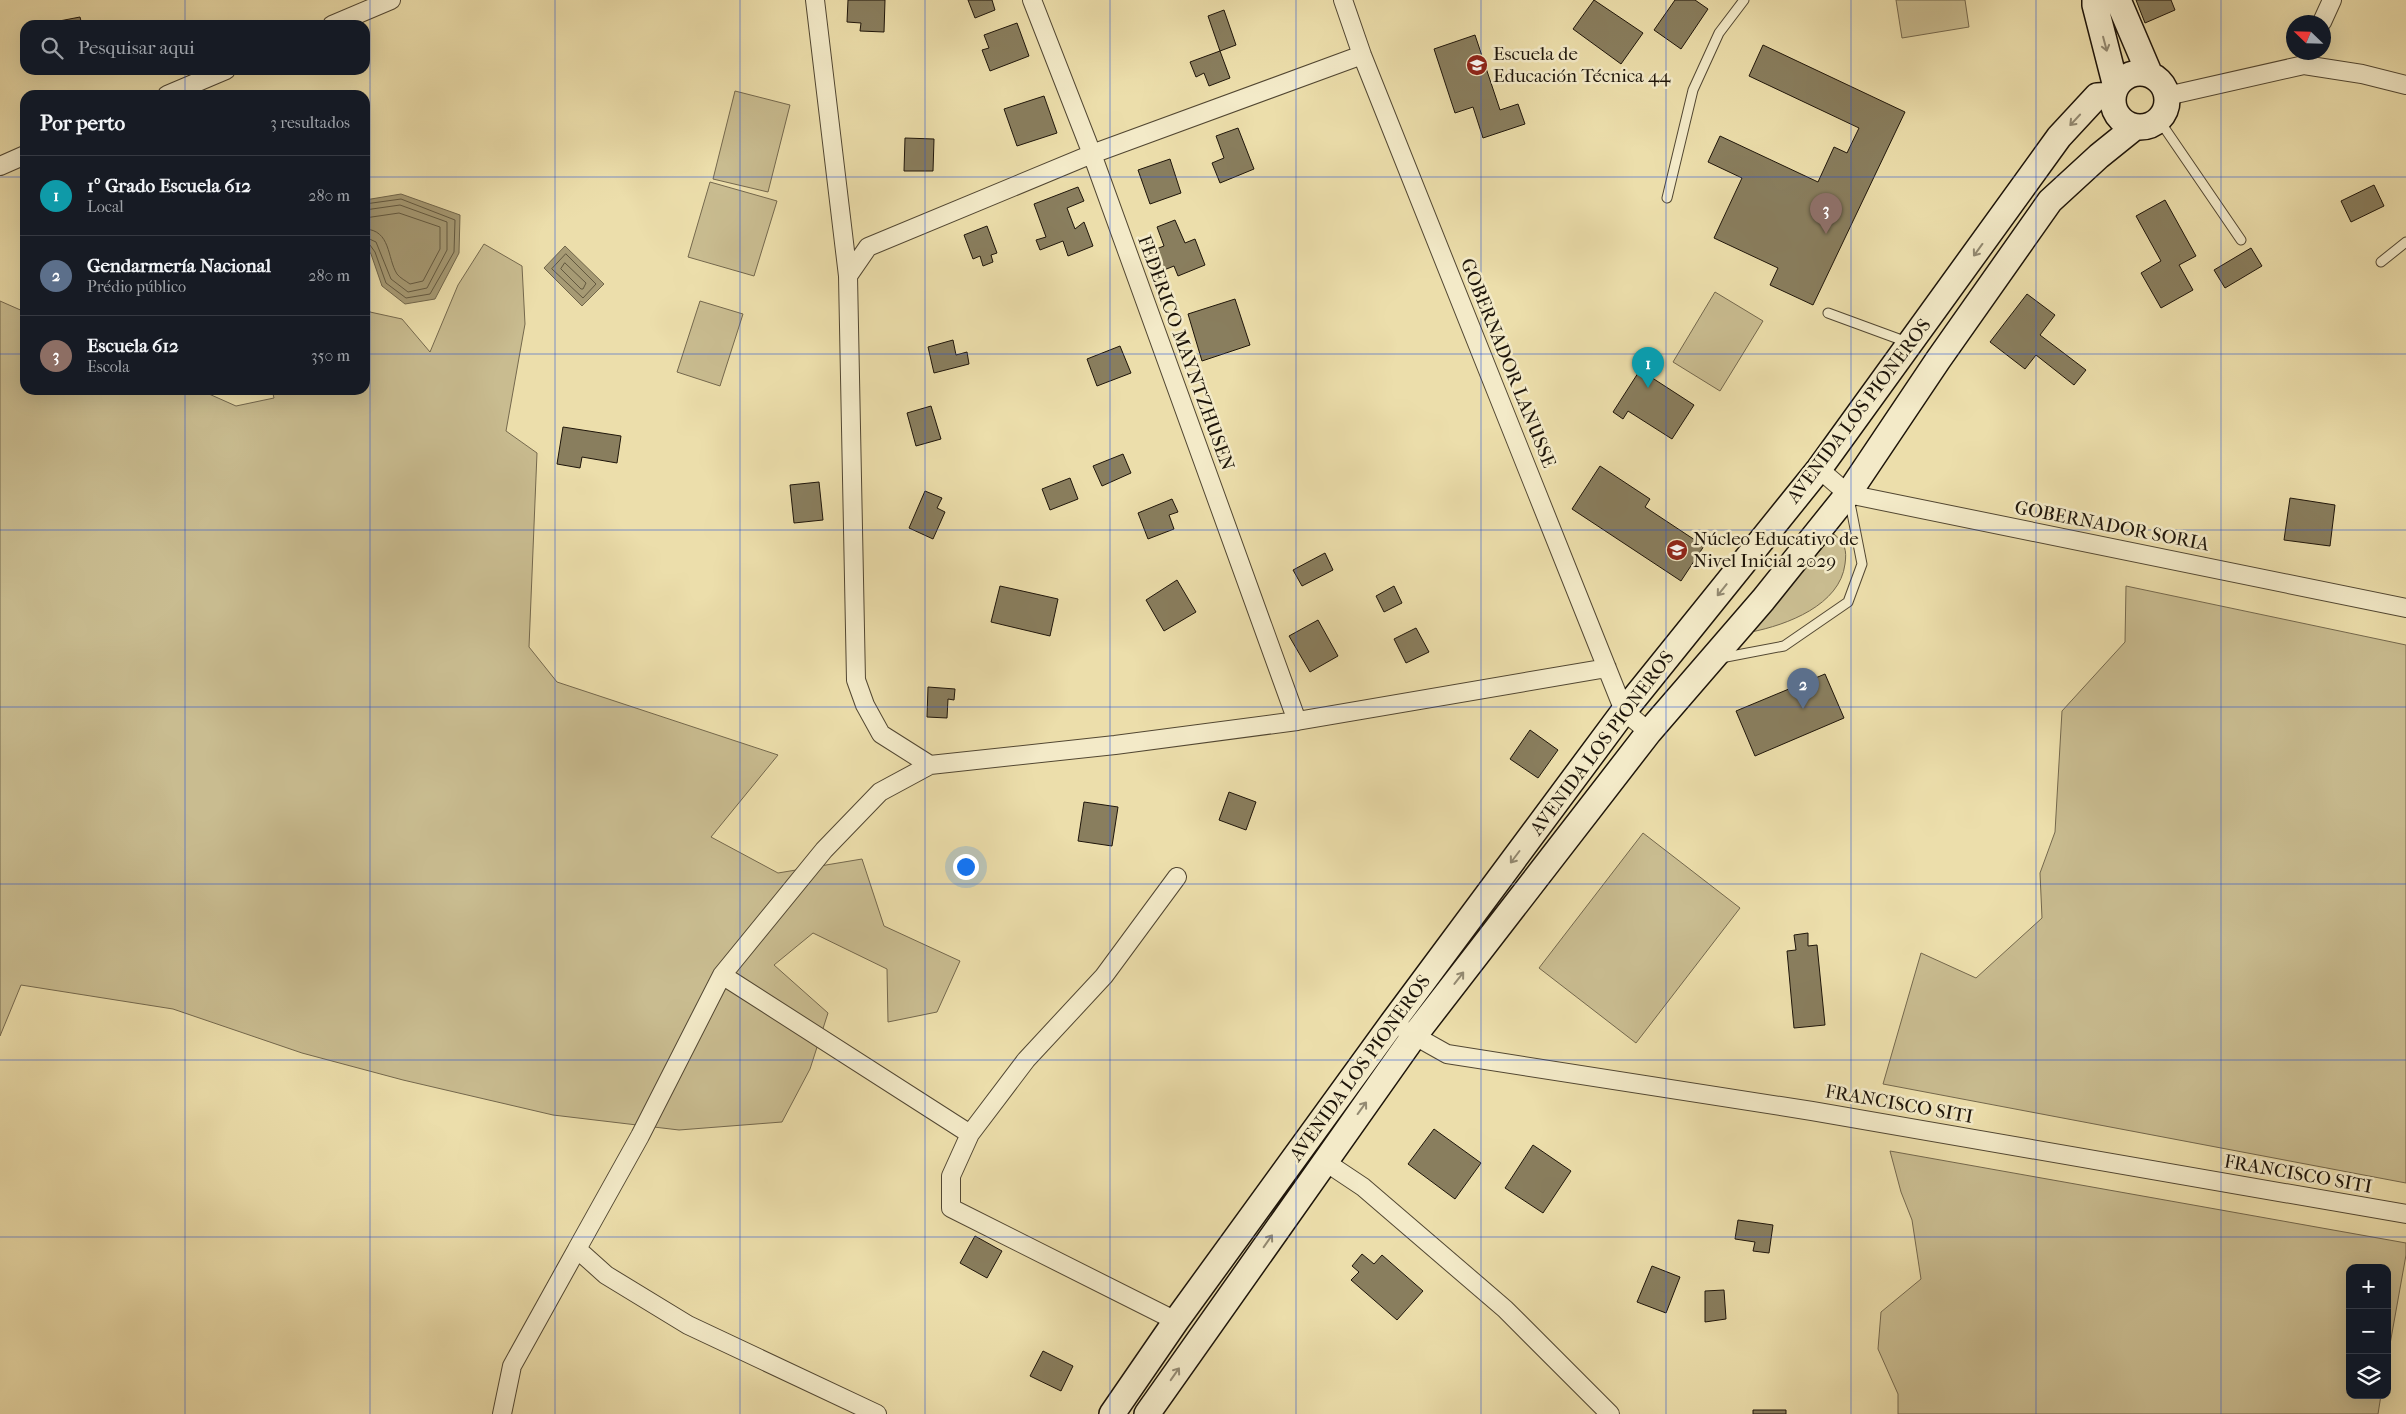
<!DOCTYPE html>
<html lang="pt">
<meta charset="utf-8">
<style>
:root{--surface:#171b24;--page:#242831;--text:#f1f3f6;--muted:#9ea1a6;--line:#363941;--accent:#c59692}
body{margin:0;font-family:"IM FELL French Canon",serif;background:var(--page);color:var(--text)}
.controls{position:absolute;right:15px;bottom:15px;display:grid;overflow:hidden;border-radius:10px;box-shadow:0 5px 20px #0002}
.controls button{width:45px;height:45px;display:grid;place-items:center;padding:0;border:0;border-bottom:1px solid var(--line);background:var(--surface);color:var(--text);font:25px sans-serif}
.compass{position:absolute;left:2286px;top:15px;width:45px;height:45px;border-radius:50%;background:var(--surface);box-shadow:0 5px 20px #0002;rotate:293deg}
.you{position:absolute;left:965px;top:866px;width:18px;height:18px;margin:-12px;border:4px solid #fff;border-radius:50%;background:#1a73e8;box-shadow:0 0 0 8px #1a73e833}
.badge{display:grid;place-items:center;width:32px;height:32px;border-radius:50%;background:var(--accent);color:#fff;font-size:16px;font-weight:700}
.pin{position:absolute;translate:-50% -41px;filter:drop-shadow(0 1px 2px #0008)}
.pin::after{content:'';position:absolute;top:26px;width:18px;height:15px;background:inherit;clip-path:polygon(0 0,100% 0,50% 100%)}
.list{margin:0;padding:0;list-style:none}
h2{display:flex;justify-content:space-between;align-items:center;height:65px;margin:0;padding:0 20px;font-size:21px}
h2 small{font-size:16px;font-weight:400;color:var(--muted)}
.list li{display:grid;grid-template-columns:32px 1fr auto;gap:15px;align-items:center;box-sizing:border-box;height:80px;padding:0 20px;border-top:1px solid var(--line)}
.list b{display:block;font-size:19px;white-space:nowrap}
.list p{margin:0;font-size:16px;white-space:nowrap;color:var(--muted)}
.list em{font-size:16px;font-style:normal;color:var(--muted)}
.icon{flex:none;width:28px;height:28px;fill:none;stroke:currentColor;stroke-width:2;stroke-linecap:round;stroke-linejoin:round}
.map{position:relative;flex:none;width:2406px;height:1414px;overflow:hidden}
.search{position:absolute;background:var(--surface);box-shadow:0 5px 20px #0002;left:20px;top:20px;width:350px;height:55px;display:flex;align-items:center;gap:12px;box-sizing:border-box;padding:0 18px;border-radius:15px;color:var(--muted);font-size:19px}
.panel{position:absolute;background:var(--surface);box-shadow:0 5px 20px #0002;left:20px;top:90px;width:350px;height:305px;border-radius:15px}
.map>svg:first-child{display:block}
.green{fill:#c9bc90;stroke:#74684d}
.water{fill:#a69a74;stroke:#70654a}
.lines{fill:none;stroke-linecap:round;stroke-linejoin:round}
.shore{stroke:#62583f;stroke-width:1}
.building{fill:#897e5e;stroke:#1e150a}
.lane-casing{stroke:#524732;stroke-width:11}
.street-casing{stroke:#524732;stroke-width:20}
.secondary-casing{stroke:#1e150a;stroke-width:28}
.lane{stroke:#f3eac8;stroke-width:9}
.street{stroke:#f3eac8;stroke-width:18}
.secondary{stroke:#f3eac8;stroke-width:25}
.oneway{stroke:#938a72}
.grid{fill:none;stroke:#1d4ed8;stroke-width:1;stroke-opacity:0.55}
.labels{text-anchor:middle;dominant-baseline:central;stroke-width:5;stroke-linejoin:round;paint-order:stroke}
.poi-label{font-size:19px;fill:#1e150a;stroke:#f3eac8;text-anchor:start}
.street-label{font-size:19px;fill:#1e150a;stroke:#f3eac8}
</style>
<div class="map">
<svg width="2406" height="1414" viewBox="0 0 2406 1414">
<rect width="100%" height="100%" fill="#ecdeab"/>
<filter id="stains"><feTurbulence type="fractalNoise" baseFrequency=".004" numOctaves="4"/><feColorMatrix values="0 0 0 0 .2 0 0 0 0 .09 0 0 0 0 .02 0 0 0 .5 -.17"/></filter>
<radialGradient id="worn" r=".72"><stop offset=".6" stop-color="#630" stop-opacity="0"/><stop offset="1" stop-color="#630" stop-opacity=".3"/></radialGradient>
<path class="green" d="M 1896,0 L 1965,0 L 1969,27 L 1902,38 Z
M 735,91 L 790,105 L 768,192 L 713,179 Z
M 710,182 L 777,201 L 754,276 L 688,257 Z
M 484,244 L 522,266 L 525,324 L 506,431 L 537,453 L 529,647 L 557,682 L 778,755 L 711,837 L 778,873 L 862,859 L 884,926 L 960,961 L 937,1012 L 888,1022 L 887,969 L 813,933 L 774,965 L 828,1013 L 810,1069 L 782,1122 L 679,1130 L 553,1115 L 403,1080 L 302,1053 L 173,1009 L 21,985 L 0,1036 L 0,301 L 25,312 L 25,390 L 200,390 L 236,406 L 274,398 L 272,390 L 365,390 L 365,296 L 370,312 L 402,319 L 430,352 L 458,285 Z
M 1715,292 L 1763,321 L 1720,391 L 1673,362 Z
M 700,301 L 743,314 L 720,386 L 677,372 Z
M 1834,534 C 1845,543 1847,550 1845,564 C 1840,605 1787,625 1751,632 Z
M 2126,586 L 2406,645 L 2406,1183 L 1883,1084 L 1921,953 L 1976,978 L 2042,918 L 2040,873 L 2055,832 L 2062,711 L 2125,642 Z
M 1643,833 L 1740,908 L 1636,1043 L 1539,968 Z
M 1890,1151 L 2406,1243 L 2406,1255 L 2387,1361 L 2387,1268 L 2350,1268 L 2350,1395 L 2381,1395 L 2378,1414 L 1898,1414 L 1898,1394 L 1878,1349 L 1881,1312 L 1921,1279 L 1912,1220 L 1901,1192 Z"/>
<path class="water" d="M 401,194 L 460,215 L 459,253 L 435,299 L 405,304 L 382,286 L 371,254 L 365,245 L 365,200 Z
M 565,246 L 604,284 L 582,306 L 544,268 Z"/>
<g class="lines">
<path class="shore" d="M 365,204 L 401,199 L 455,220 L 454,252 L 430,294 L 406,298 L 386,283 L 375,252 L 370,245 L 365,243
M 365,210 L 400,205 L 447,222 L 447,250 L 427,288 L 408,292 L 391,279 L 376,242 L 365,237
M 365,218 L 399,213 L 440,227 L 440,249 L 423,281 L 410,284 C 406,281 400,278 397,274 C 387,258 391,230 365,229
M 566,254 L 596,284 L 583,298 L 552,269 Z
M 565,263 L 586,283 L 583,289 L 581,289 L 561,269 Z"/>
</g>
<path class="building" d="M 848,0 L 885,0 L 884,32 L 860,31 L 861,23 L 847,22 Z
M 968,0 L 992,0 L 995,10 L 975,18 Z
M 1594,0 L 1643,33 L 1621,64 L 1573,29 Z
M 1675,0 L 1695,0 L 1708,9 L 1681,49 L 1654,30 Z
M 2136,0 L 2171,0 L 2175,10 L 2145,23 Z
M 1224,10 L 1236,45 L 1220,51 L 1208,16 Z
M 80,17 L 82,25 L 55,25 L 54,22 Z
M 1017,23 L 1029,56 L 990,71 L 982,50 L 989,48 L 984,35 Z
M 1475,35 L 1500,110 L 1518,104 L 1525,124 L 1483,138 L 1473,107 L 1455,113 L 1434,49 Z
M 1763,45 L 1905,112 L 1813,305 L 1770,285 L 1778,268 L 1714,238 L 1742,178 L 1708,162 L 1720,136 L 1818,182 L 1834,147 L 1847,153 L 1859,128 L 1749,76 Z
M 1220,51 L 1230,78 L 1209,86 L 1204,73 L 1196,77 L 1190,62 Z
M 1044,96 L 1057,133 L 1017,146 L 1004,109 Z
M 1238,128 L 1254,169 L 1220,183 L 1212,163 L 1224,158 L 1216,136 Z
M 905,138 L 934,139 L 933,171 L 904,171 Z
M 1170,159 L 1181,193 L 1150,204 L 1138,170 Z
M 2374,185 L 2384,206 L 2351,222 L 2341,201 Z
M 1078,187 L 1084,201 L 1067,208 L 1075,229 L 1084,222 L 1093,246 L 1068,256 L 1063,241 L 1040,250 L 1036,240 L 1046,237 L 1034,204 Z
M 2165,200 L 2196,256 L 2179,265 L 2193,290 L 2161,308 L 2141,273 L 2161,261 L 2136,216 Z
M 1175,220 L 1185,243 L 1195,239 L 1205,265 L 1178,276 L 1174,266 L 1159,272 L 1151,251 L 1164,246 L 1157,227 Z
M 987,226 L 997,253 L 991,255 L 993,262 L 983,266 L 980,256 L 973,259 L 964,235 Z
M 2251,248 L 2262,266 L 2225,288 L 2214,270 Z
M 2027,294 L 2055,315 L 2040,335 L 2086,370 L 2074,385 L 2036,355 L 2025,369 L 1990,342 Z
M 1235,299 L 1250,345 L 1202,361 L 1188,314 Z
M 953,340 L 956,355 L 967,352 L 969,364 L 934,373 L 928,347 Z
M 1120,346 L 1131,373 L 1097,386 L 1087,359 Z
M 1640,370 L 1694,405 L 1672,439 L 1628,411 L 1623,419 L 1613,412 Z
M 931,406 L 941,439 L 916,446 L 907,413 Z
M 563,427 L 621,436 L 617,463 L 582,457 L 580,468 L 557,464 Z
M 1123,454 L 1131,473 L 1102,486 L 1093,466 Z
M 1600,466 L 1650,499 L 1645,507 L 1704,546 L 1681,581 L 1572,509 Z
M 1070,478 L 1078,499 L 1050,510 L 1042,489 Z
M 819,482 L 823,520 L 794,523 L 790,485 Z
M 925,491 L 942,498 L 937,508 L 945,512 L 933,539 L 909,528 Z
M 2290,498 L 2335,505 L 2330,546 L 2284,540 Z
M 1172,499 L 1178,512 L 1169,515 L 1174,529 L 1148,539 L 1138,513 Z
M 1325,553 L 1333,570 L 1302,586 L 1293,570 Z
M 1177,580 L 1196,612 L 1164,631 L 1146,600 Z
M 1000,586 L 1058,599 L 1050,636 L 991,622 Z
M 1394,586 L 1402,603 L 1384,612 L 1376,596 Z
M 1318,620 L 1338,656 L 1310,672 L 1289,636 Z
M 1416,628 L 1429,652 L 1406,663 L 1394,639 Z
M 1825,674 L 1844,718 L 1755,756 L 1736,711 Z
M 928,687 L 955,689 L 954,700 L 948,699 L 947,718 L 927,717 Z
M 1530,730 L 1558,750 L 1538,778 L 1510,759 Z
M 1229,792 L 1256,802 L 1246,830 L 1219,820 Z
M 1084,802 L 1118,807 L 1112,846 L 1078,841 Z
M 1808,933 L 1808,946 L 1817,945 L 1825,1025 L 1794,1028 L 1787,951 L 1796,950 L 1794,935 Z
M 1434,1129 L 1481,1163 L 1455,1199 L 1408,1164 Z
M 1533,1145 L 1571,1171 L 1543,1213 L 1505,1188 Z
M 1738,1220 L 1773,1225 L 1769,1253 L 1753,1251 L 1755,1242 L 1735,1239 Z
M 975,1236 L 1002,1251 L 987,1278 L 960,1263 Z
M 1362,1254 L 1374,1264 L 1382,1255 L 1423,1291 L 1397,1320 L 1351,1280 L 1359,1272 L 1352,1266 Z
M 1652,1266 L 1680,1277 L 1666,1313 L 1637,1302 Z
M 1724,1290 L 1726,1319 L 1705,1322 L 1705,1291 Z
M 1043,1351 L 1073,1366 L 1061,1391 L 1030,1376 Z
M 1753,1410 L 1786,1410 L 1786,1414 L 1753,1414 Z"/>
<g class="lines">
<g class="lane-casing">
<path id="lane" d="M 2159,120 L 2241,240
M 1667,198 L 1693,90 L 1719,33 L 1744,0
M 2381,262 L 2406,242
M 1828,313 L 1907,342
M 1721,658 L 1784,646 L 1848,602 L 1862,564 L 1849,498"/>
</g>
<g class="street-casing">
<path id="street" d="M 815,0 L 848,276
M 1032,0 L 1092,154 L 1297,721
M 1343,0 L 1362,55 L 1624,711 L 1649,732
M 2322,22 L 2332,0
M 332,25 L 391,0
M 167,95 L 226,70
M 2167,96 L 2304,65 L 2362,74 L 2406,85
M 0,166 L 25,155
M 1819,469 L 1848,494 L 2406,608
M 930,765 L 881,734 L 865,705 L 856,680 L 848,276 L 868,247 L 1092,154 L 1362,55
M 722,975 L 970,1134
M 1406,1031 L 1447,1054 L 1812,1111 L 2406,1214
M 1324,1161 L 1363,1187 L 1505,1309 L 1610,1414
M 1176,1321 L 951,1208 L 951,1176 L 970,1134 L 1026,1060 L 1104,976 L 1177,877
M 502,1414 L 512,1366 L 577,1249
M 877,1414 L 688,1325 L 606,1275 L 577,1249 L 640,1136 L 722,975 L 824,850 L 880,792 L 930,765 L 1115,745 L 1297,721 L 1607,668"/>
</g>
<g class="secondary-casing">
<path id="secondary" d="M 2095,0 L 2095,5 L 2116,87
M 2118,0 L 2150,75
M2113 100a27 27 0 1 1 54 0a27 27 0 1 1-54 0Z
M 1112,1414 L 1176,1321 L 1393,1022 L 1624,711 L 1819,469 L 2059,137 L 2097,96 L 2113,95
M 1147,1414 L 1414,1036 L 1649,732 L 1763,600 L 1848,494 L 1938,360 L 2050,201 L 2099,156 L 2135,127"/>
</g>
<use href="#lane" class="lane"/>
<use href="#street" class="street"/>
<use href="#secondary" class="secondary"/>
</g>
<defs><path id="oneway-shaft" d="M-6 0H5M1.5-3L5.5 0L1.5 3" fill="none" stroke-width="1.6" stroke-linecap="round" stroke-linejoin="round" transform="scale(1.25)"/></defs>
<g class="oneway">
<use href="#oneway-shaft" transform="translate(2105 44) rotate(75)"/>
<use href="#oneway-shaft" transform="translate(2075 120) rotate(133)"/>
<use href="#oneway-shaft" transform="translate(1978 250) rotate(126)"/>
<use href="#oneway-shaft" transform="translate(1722 590) rotate(129)"/>
<use href="#oneway-shaft" transform="translate(1515 857) rotate(127)"/>
<use href="#oneway-shaft" transform="translate(1459 978) rotate(-52)"/>
<use href="#oneway-shaft" transform="translate(1362 1108) rotate(-54)"/>
<use href="#oneway-shaft" transform="translate(1268 1241) rotate(-55)"/>
<use href="#oneway-shaft" transform="translate(1175 1374) rotate(-55)"/>
</g>
<path class="grid" d="M 185,0 L 185,25M 370,0 L 370,1414M 555,0 L 555,1414M 740,0 L 740,1414M 925,0 L 925,1414M 1110,0 L 1110,1414M 1296,0 L 1296,1414M 1481,0 L 1481,1414M 1666,0 L 1666,1414M 1851,0 L 1851,1414M 2036,0 L 2036,1414M 2221,0 L 2221,1414M 185,70 L 185,95M 0,177 L 25,177M 365,177 L 2406,177M 0,354 L 25,354M 365,354 L 2406,354M 185,390 L 185,1414M 0,530 L 2406,530M 0,707 L 2406,707M 0,884 L 2406,884M 0,1060 L 2406,1060M 0,1237 L 2406,1237"/>
<defs>
<g id="school-disc" transform="scale(1.125)"><circle r="9.5" fill="#8f2418" stroke="#f3eac8"/><path d="M0-5L7-2L0 1L-7-2ZM-4 1L0 2.5L4 1V4Q0 6-4 4Z" fill="#fff"/></g>
</defs>
<g fill-rule="evenodd">
<use href="#school-disc" x="1477" y="65"/>
<use href="#school-disc" x="1677" y="550"/>
</g>
<g class="labels">
<g class="poi-label">
<text x="1493" y="54">Escuela de<tspan x="1493" dy="22">Educación Técnica 44</tspan></text>
<text x="1693" y="539">Núcleo Educativo de<tspan x="1693" dy="22">Nivel Inicial 2029</tspan></text>
</g>
<g class="street-label">
<text transform="translate(1186 353) rotate(70)">FEDERICO MAYNTZHUSEN</text>
<text transform="translate(1508 363) rotate(68)">GOBERNADOR LANUSSE</text>
<text transform="translate(1859 411) rotate(-53)">AVENIDA LOS PIONEROS</text>
<text transform="translate(2112 526) rotate(11)">GOBERNADOR SORIA</text>
<text transform="translate(1602 743) rotate(-53)">AVENIDA LOS PIONEROS</text>
<text transform="translate(1360 1068) rotate(-54)">AVENIDA LOS PIONEROS</text>
<text transform="translate(1899 1104) rotate(10)">FRANCISCO SITI</text>
<text transform="translate(2298 1174) rotate(10)">FRANCISCO SITI</text>
</g>
</g>
<rect width="100%" height="100%" filter="url(#stains)"/>
<rect width="100%" height="100%" fill="url(#worn)"/>
</svg>
<div class="controls">
<button>+</button>
<button>−</button>
<button><svg class="icon" aria-label="layers" viewBox="0 0 24 24"><path d="M12 4l9 5-9 5-9-5zM3 14l9 5 9-5"/></svg></button>
</div>
<svg class="compass" viewBox="-18 -18 36 36"><path d="M0-13l5 13h-10z" fill="#e53935"/><path d="M0 13l5-13h-10z" fill="#9ea1a6"/></svg>
<div class="you"></div>
<div class="pin badge" style="left:1648px;top:388px;background:#0f9aa8">1</div>
<div class="pin badge" style="left:1803px;top:709px;background:#5c6f8a">2</div>
<div class="pin badge" style="left:1826px;top:234px;background:#8d6e63">3</div>
<div class="search"><svg class="icon" aria-label="search" viewBox="0 0 24 24"><circle cx="10" cy="10" r="6"/><path d="M15 15l6 6"/></svg>Pesquisar aqui</div>
<section class="panel">
<h2>Por perto<small>3 resultados</small></h2>
<ul class="list">
<li><span class="badge" style="background:#0f9aa8">1</span><div><b>1º Grado Escuela 612</b><p>Local</p></div><em>280 m</em></li>
<li><span class="badge" style="background:#5c6f8a">2</span><div><b>Gendarmería Nacional</b><p>Prédio público</p></div><em>280 m</em></li>
<li><span class="badge" style="background:#8d6e63">3</span><div><b>Escuela 612</b><p>Escola</p></div><em>350 m</em></li>
</ul>
</section>
</div>
